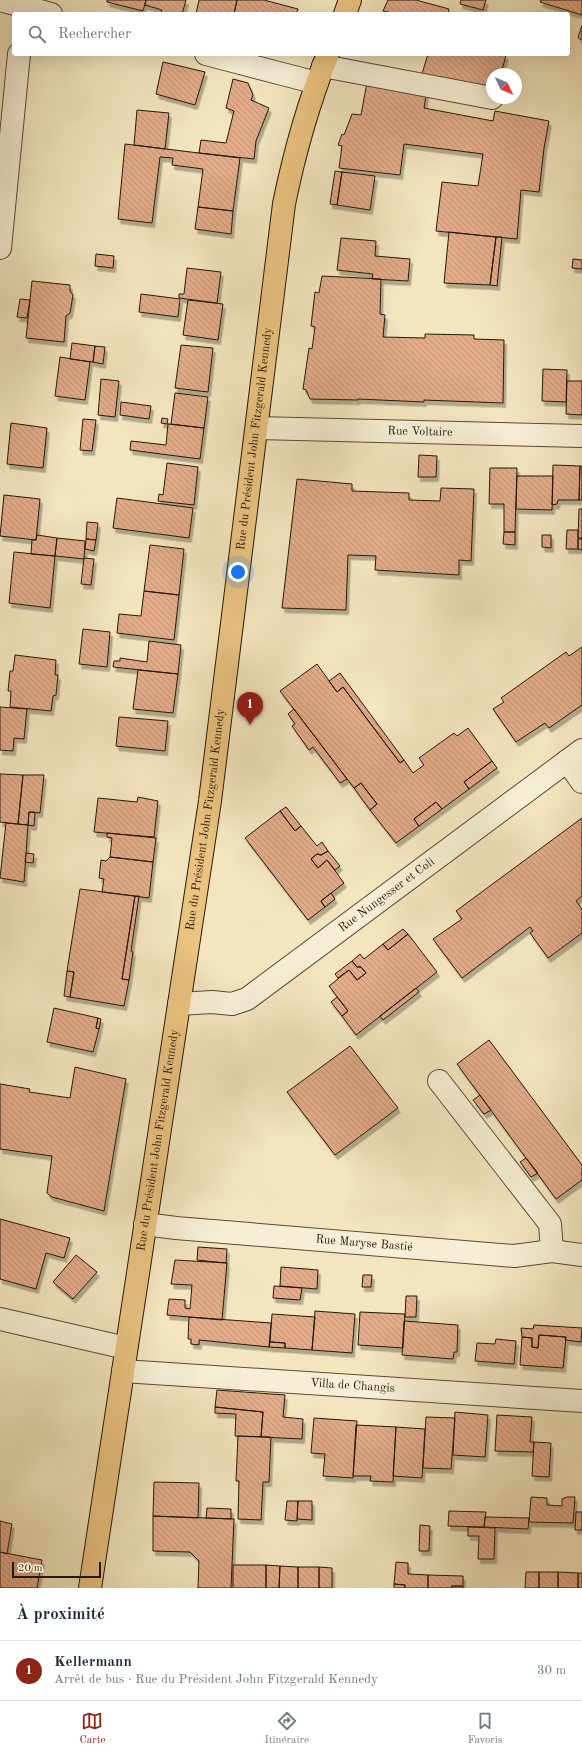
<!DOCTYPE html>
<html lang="fr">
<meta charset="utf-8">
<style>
:root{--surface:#fff;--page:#f6f6f7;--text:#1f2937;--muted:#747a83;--line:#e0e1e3;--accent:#8f2418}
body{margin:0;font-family:"Old Standard TT",serif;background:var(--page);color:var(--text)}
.compass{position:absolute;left:486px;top:68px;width:36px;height:36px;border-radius:50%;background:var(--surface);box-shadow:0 4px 16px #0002;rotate:134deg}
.scale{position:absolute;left:12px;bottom:10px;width:89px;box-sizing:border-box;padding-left:4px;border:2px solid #241808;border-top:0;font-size:11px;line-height:14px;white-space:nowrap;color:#241808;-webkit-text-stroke:3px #f7efd5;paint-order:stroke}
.you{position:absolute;left:238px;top:572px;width:14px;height:14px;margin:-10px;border:3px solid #fff;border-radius:50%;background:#1a73e8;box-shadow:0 0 0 6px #1a73e833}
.badge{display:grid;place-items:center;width:26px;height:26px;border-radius:50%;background:var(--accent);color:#fff;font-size:13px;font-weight:700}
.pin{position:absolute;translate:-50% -33px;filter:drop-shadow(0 1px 2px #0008)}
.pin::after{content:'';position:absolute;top:21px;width:14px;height:12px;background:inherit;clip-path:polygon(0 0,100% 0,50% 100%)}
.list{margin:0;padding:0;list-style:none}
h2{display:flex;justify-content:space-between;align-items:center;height:52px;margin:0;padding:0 16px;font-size:17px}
h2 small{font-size:13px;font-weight:400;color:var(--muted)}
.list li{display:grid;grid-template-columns:26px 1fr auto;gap:12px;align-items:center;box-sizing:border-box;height:60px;padding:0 16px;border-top:1px solid var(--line)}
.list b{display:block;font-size:15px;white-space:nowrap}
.list p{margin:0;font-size:13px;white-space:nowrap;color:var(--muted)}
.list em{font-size:13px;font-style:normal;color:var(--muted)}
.icon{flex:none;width:22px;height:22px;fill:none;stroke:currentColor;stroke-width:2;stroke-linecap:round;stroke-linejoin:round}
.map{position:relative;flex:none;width:582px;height:1588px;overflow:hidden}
.search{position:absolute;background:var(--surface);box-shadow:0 4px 16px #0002;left:12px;right:12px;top:12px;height:44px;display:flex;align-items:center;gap:10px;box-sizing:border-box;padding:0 14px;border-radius:4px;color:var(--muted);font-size:15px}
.sheet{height:112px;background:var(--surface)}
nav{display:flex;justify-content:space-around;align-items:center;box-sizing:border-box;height:56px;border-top:1px solid var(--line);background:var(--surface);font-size:11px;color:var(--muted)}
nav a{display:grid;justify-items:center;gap:2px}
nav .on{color:var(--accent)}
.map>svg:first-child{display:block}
.building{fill:url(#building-back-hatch);stroke:#241808;filter:url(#shadow)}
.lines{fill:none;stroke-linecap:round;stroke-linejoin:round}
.minor-casing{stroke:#584c36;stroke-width:24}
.major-casing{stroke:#241808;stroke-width:24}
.minor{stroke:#f7efd5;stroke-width:22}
.major{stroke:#eac380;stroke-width:22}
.labels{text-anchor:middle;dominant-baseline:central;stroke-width:3;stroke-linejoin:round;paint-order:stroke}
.street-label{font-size:12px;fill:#241808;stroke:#f7efd5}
</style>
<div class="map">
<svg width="582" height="1588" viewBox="0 0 582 1588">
<defs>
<pattern id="building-back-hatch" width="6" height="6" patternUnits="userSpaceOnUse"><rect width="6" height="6" fill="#e3ab88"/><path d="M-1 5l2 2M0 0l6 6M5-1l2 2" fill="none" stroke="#c39274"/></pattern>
<filter id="shadow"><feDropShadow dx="2.5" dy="4.5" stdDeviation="0" flood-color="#0004"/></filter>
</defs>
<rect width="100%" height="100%" fill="#f3e6bf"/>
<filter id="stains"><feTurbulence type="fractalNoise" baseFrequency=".005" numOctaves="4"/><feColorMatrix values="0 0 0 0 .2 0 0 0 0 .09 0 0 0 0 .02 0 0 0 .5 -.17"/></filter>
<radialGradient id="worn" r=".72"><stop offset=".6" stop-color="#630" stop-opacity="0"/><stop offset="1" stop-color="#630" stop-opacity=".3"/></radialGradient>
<path class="building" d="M 107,0 L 146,0 L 143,11 L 107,2 Z
M 146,0 L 186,0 L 182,14 L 160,14 L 162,10 L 145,5 Z
M 199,0 L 237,0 L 234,14 L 196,14 Z
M 237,0 L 264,0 L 298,9 L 296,14 L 234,14 Z
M 388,0 L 416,0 L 449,9 L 448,14 L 396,14 L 383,11 Z
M 461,0 L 486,0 L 483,10 L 460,4 Z
M 541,0 L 582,0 L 582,15 L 540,2 Z
M 582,25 L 582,40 L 578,38 Z
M 428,54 L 502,54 L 506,55 L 501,74 L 492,74 L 492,88 L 422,74 Z
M 163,62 L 205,72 L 195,105 L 156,94 Z
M 368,77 L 427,89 L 424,108 L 493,121 L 495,111 L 549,121 L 544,148 L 539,192 L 521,190 L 517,239 L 436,231 L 442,182 L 478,186 L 483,154 L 404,144 L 400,175 L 339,168 L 342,146 L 338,145 L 342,134 L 344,135 L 352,114 L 361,115 Z
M 233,79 L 248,83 L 253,95 L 251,100 L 269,108 L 256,141 L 254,159 L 199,153 L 201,140 L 226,143 L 234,111 L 226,108 Z
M 137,110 L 169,113 L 165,149 L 134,145 Z
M 125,144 L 240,158 L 233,211 L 198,207 L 203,169 L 172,165 L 173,158 L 160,157 L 152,223 L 118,219 Z
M 335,171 L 342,172 L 337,205 L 330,204 Z
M 342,172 L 375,176 L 370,210 L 337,205 Z
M 198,207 L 233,211 L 231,234 L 195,229 Z
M 449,232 L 496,237 L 490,285 L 444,283 Z
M 496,237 L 502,237 L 497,286 L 490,285 Z
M 341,238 L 376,241 L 375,256 L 410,259 L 408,281 L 372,279 L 373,274 L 337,270 Z
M 96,254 L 114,256 L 113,268 L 95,266 Z
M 573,259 L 582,260 L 582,269 L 572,268 Z
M 187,268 L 221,272 L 217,303 L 179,298 L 179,294 L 184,294 Z
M 322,276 L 381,279 L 380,314 L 385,315 L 383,337 L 425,338 L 425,334 L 474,335 L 474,339 L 504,340 L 503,403 L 424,400 L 424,402 L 358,399 L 358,400 L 310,399 L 306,390 L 303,389 L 309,348 L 312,349 L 315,327 L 311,326 L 315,292 L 319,293 Z
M 32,281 L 70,285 L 70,291 L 73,295 L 70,313 L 66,316 L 64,342 L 26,338 Z
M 141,294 L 180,299 L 178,317 L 139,312 Z
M 20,299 L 30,300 L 27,318 L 17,317 Z
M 188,300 L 223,304 L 218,340 L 183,335 Z
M 72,343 L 95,346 L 93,362 L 70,359 Z
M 181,345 L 213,348 L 208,392 L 175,388 Z
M 95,346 L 105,347 L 103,364 L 93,362 Z
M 60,357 L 90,362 L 85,400 L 55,396 Z
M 543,369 L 567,370 L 566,402 L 542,401 Z
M 101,379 L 119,381 L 115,417 L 98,415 Z
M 567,381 L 582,381 L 582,415 L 566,414 Z
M 175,393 L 208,397 L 204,428 L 171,424 Z
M 121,402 L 151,406 L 149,419 L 120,415 Z
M 162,418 L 168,419 L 167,424 L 161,423 Z
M 83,419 L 96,420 L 92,451 L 80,450 Z
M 11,423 L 47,428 L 43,468 L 7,464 Z
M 168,424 L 204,428 L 200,459 L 130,450 L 131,441 L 166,445 Z
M 419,455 L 437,456 L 436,477 L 418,477 Z
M 167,463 L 198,467 L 194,505 L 158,501 L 159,494 L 163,495 Z
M 553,465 L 580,466 L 579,500 L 558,500 L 557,504 L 552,505 Z
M 580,466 L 582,466 L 582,500 L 579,500 Z
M 490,468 L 517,468 L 515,532 L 504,532 L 504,504 L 489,504 Z
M 517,476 L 553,476 L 552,510 L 516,509 Z
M 297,479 L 352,484 L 352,491 L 409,493 L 409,500 L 440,501 L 441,488 L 474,489 L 471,561 L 459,560 L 459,575 L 375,570 L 376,556 L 348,555 L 346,610 L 282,608 Z
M 4,495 L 40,499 L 36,540 L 0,536 Z
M 117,498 L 193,508 L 189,538 L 113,528 Z
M 579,509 L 582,509 L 582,538 L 578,538 Z
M 87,522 L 98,523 L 96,540 L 86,539 Z
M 567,530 L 578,530 L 578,549 L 566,549 Z
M 504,532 L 515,532 L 515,545 L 503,544 Z
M 37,535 L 57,538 L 55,556 L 31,554 L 32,540 L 36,540 Z
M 542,535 L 551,535 L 551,548 L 542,547 Z
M 57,538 L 85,541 L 84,559 L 55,556 Z
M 86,539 L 96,540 L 94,551 L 85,549 Z
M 578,539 L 582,539 L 582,550 L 578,549 Z
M 150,545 L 184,549 L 179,595 L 144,591 Z
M 14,552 L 55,556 L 50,608 L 9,603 Z
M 84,558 L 94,559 L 91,585 L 81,584 Z
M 144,591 L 179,595 L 174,640 L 117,633 L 119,614 L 141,616 Z
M 83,629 L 110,632 L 107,667 L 79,664 Z
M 149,641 L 181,645 L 178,674 L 113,667 L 114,661 L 120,661 L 120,658 L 147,662 Z
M 582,647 L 582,705 L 549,728 L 545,723 L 516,742 L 493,709 L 504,702 L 501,698 L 566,652 L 569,656 Z
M 15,655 L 56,660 L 55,675 L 58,675 L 56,695 L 53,696 L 51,711 L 10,707 L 11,691 L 8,691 L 10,671 L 13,671 Z
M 317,664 L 337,692 L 343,687 L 400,763 L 404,760 L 413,773 L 424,765 L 419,758 L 454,733 L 457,736 L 468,728 L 492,761 L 464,782 L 469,789 L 442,809 L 436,802 L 414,819 L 419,826 L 396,843 L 370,810 L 377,804 L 361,783 L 354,788 L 280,691 Z
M 138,670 L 178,674 L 173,713 L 133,709 Z
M 340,673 L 404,760 L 400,763 L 343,687 L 337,692 L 329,681 Z
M 0,707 L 27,709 L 24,739 L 14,738 L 13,751 L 0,750 Z
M 294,709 L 347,779 L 340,783 L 313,747 L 309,750 L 292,726 L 295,724 L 288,714 Z
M 119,717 L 168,721 L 165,751 L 116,746 Z
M 492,761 L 497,768 L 469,789 L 464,782 Z
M 0,774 L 23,775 L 18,824 L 0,822 Z
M 23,775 L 44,775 L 40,813 L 29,812 L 28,825 L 18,824 Z
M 361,783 L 377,804 L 370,810 L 354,788 Z
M 138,797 L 158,801 L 154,837 L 94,832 L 98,798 L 137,802 Z
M 436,802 L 442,809 L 419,826 L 414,819 Z
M 286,807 L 301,826 L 295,831 L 280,811 Z
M 280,811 L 295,831 L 301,826 L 317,846 L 322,842 L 328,851 L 321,855 L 317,854 L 311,859 L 318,868 L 327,860 L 344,883 L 321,901 L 325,907 L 308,920 L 245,838 Z
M 29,812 L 35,812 L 34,826 L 28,825 Z
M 582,818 L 582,896 L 576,901 L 582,909 L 582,933 L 548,958 L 530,933 L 533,931 L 530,927 L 462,978 L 433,939 L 462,919 L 456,911 Z
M 6,823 L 28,825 L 24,882 L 0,878 Z
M 107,833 L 156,838 L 153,862 L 110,857 L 112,838 L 107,837 Z
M 328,851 L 340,866 L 335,870 L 327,860 L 318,868 L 311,859 L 317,854 L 321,855 Z
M 26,853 L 34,854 L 33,863 L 25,862 Z
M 110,857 L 153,862 L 149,898 L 102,892 L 104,879 L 99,878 L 101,860 L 106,861 Z
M 80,889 L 135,896 L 122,979 L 129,980 L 124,1006 L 70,997 L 74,972 L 67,971 Z
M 331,893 L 335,899 L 325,907 L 321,901 Z
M 135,896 L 139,896 L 131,951 L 133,952 L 129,980 L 122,979 Z
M 403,929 L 408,934 L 388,950 L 383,944 Z
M 408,934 L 437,972 L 356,1035 L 342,1016 L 348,1011 L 329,986 L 349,970 L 357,980 L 366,973 L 361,967 L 357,967 L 352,961 L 360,954 L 364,959 L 383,944 L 388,950 Z
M 352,961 L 357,967 L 361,967 L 366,973 L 357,980 L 349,970 L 338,978 L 335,974 Z
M 67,971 L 74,972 L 70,997 L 64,996 Z
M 416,988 L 419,992 L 383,1020 L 380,1016 Z
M 337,997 L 348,1011 L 342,1016 L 331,1002 Z
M 54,1008 L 98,1018 L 96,1028 L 99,1029 L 93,1052 L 47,1042 Z
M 98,1018 L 101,1019 L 99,1029 L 96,1028 Z
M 489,1040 L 582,1165 L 582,1180 L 556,1199 L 457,1064 Z
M 350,1046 L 398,1108 L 335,1155 L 287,1092 Z
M 75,1067 L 126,1079 L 104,1211 L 52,1197 L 47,1193 L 52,1156 L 0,1149 L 0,1084 L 30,1089 L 29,1092 L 70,1098 Z
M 480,1095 L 491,1110 L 484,1114 L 473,1100 Z
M 526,1158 L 538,1173 L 531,1177 L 520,1162 Z
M 0,1219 L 70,1238 L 64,1258 L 46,1253 L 36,1289 L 0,1279 Z
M 198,1247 L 227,1249 L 226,1263 L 197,1260 Z
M 76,1255 L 97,1272 L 73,1299 L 53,1282 Z
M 175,1260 L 227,1263 L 222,1320 L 167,1315 L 169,1299 L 185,1300 L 185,1308 L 190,1309 L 192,1285 L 171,1284 Z
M 281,1267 L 318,1270 L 317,1289 L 280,1286 Z
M 363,1275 L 372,1275 L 371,1287 L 362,1287 Z
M 274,1286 L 302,1288 L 300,1300 L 273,1298 Z
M 406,1296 L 417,1296 L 416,1317 L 405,1317 Z
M 315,1311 L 355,1314 L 352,1353 L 312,1350 Z
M 360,1312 L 405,1314 L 403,1348 L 358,1345 Z
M 272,1314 L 315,1317 L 312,1350 L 285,1348 L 285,1343 L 270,1342 Z
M 189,1317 L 271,1323 L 269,1347 L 199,1340 L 199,1345 L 191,1344 L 191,1339 L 188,1339 Z
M 404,1321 L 458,1325 L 457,1352 L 454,1352 L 453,1359 L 402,1355 Z
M 534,1325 L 582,1328 L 581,1342 L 565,1340 L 566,1337 L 539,1335 L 538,1348 L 532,1347 L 532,1338 L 522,1337 L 521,1328 L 533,1329 Z
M 539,1335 L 566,1337 L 563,1368 L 520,1365 L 522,1337 L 532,1338 L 532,1347 L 538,1348 Z
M 496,1339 L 516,1341 L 514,1364 L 475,1361 L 477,1343 L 495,1344 Z
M 270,1342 L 285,1343 L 285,1348 L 269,1347 Z
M 217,1390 L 285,1395 L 283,1417 L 303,1419 L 302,1439 L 261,1437 L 263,1412 L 215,1407 Z
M 215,1407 L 263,1412 L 261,1437 L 235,1436 L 236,1414 L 215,1413 Z
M 455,1412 L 488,1415 L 485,1457 L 453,1455 Z
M 497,1415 L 532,1417 L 530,1442 L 534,1442 L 533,1452 L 495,1451 Z
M 426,1417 L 455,1418 L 451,1469 L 423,1468 Z
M 314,1418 L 357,1421 L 353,1478 L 323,1476 L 325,1454 L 311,1453 Z
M 356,1425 L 396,1427 L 393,1482 L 370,1481 L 371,1476 L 353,1476 Z
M 396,1427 L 425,1429 L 422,1478 L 393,1476 Z
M 238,1436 L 271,1437 L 269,1482 L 263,1482 L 261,1520 L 238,1519 L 239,1481 L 236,1481 Z
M 534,1442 L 551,1443 L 549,1477 L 532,1476 Z
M 154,1482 L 199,1483 L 198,1518 L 153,1516 Z
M 531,1497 L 547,1498 L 547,1505 L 562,1506 L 562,1499 L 567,1497 L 575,1497 L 573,1523 L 529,1522 Z
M 287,1501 L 298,1501 L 297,1521 L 285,1520 Z
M 298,1501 L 312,1501 L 312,1520 L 297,1519 Z
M 207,1508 L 231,1509 L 231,1519 L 206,1518 Z
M 449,1511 L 486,1512 L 484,1527 L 448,1526 Z
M 576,1512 L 582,1512 L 582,1530 L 575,1530 Z
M 153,1516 L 234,1519 L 231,1588 L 198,1588 L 199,1561 L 190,1552 L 153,1551 Z
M 485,1517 L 529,1518 L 528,1529 L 484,1527 Z
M 0,1521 L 12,1524 L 7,1554 L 0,1552 Z
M 420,1525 L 430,1526 L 429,1551 L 419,1551 Z
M 468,1527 L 495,1528 L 494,1559 L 478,1559 L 479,1536 L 468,1536 Z
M 0,1552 L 42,1560 L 37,1588 L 0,1588 Z
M 396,1562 L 408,1563 L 408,1574 L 428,1575 L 428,1588 L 405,1588 L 405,1585 L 394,1584 Z
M 233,1565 L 266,1565 L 266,1588 L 233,1588 Z
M 266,1565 L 280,1566 L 279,1588 L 266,1588 Z
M 280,1566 L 298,1567 L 298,1588 L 279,1588 Z
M 298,1567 L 319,1567 L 319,1588 L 298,1588 Z
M 319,1567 L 332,1568 L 332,1588 L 319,1588 Z
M 526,1572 L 539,1572 L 539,1588 L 525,1588 Z
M 539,1572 L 558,1572 L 558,1588 L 539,1588 Z
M 558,1572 L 578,1573 L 578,1588 L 558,1588 Z
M 578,1573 L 582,1573 L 582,1588 L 578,1588 Z
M 428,1575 L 463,1576 L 463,1586 L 452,1586 L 451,1588 L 428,1588 Z
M 394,1584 L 405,1585 L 405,1588 L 394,1588 Z
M 452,1586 L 463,1586 L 463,1588 L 451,1588 Z"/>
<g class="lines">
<g class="minor-casing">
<g id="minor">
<path d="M 0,0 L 51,14"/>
<path d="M 206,54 L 317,83"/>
<path d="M 323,66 L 492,98"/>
<path d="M 0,248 L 19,54"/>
<path id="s1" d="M 257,428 L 582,436"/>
<path d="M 567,761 L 582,782"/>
<path id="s2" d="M 179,1004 L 212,1002 L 232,1004 L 247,999 L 582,750"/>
<path d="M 439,1081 L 550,1224 L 552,1251"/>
<path id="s3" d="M 145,1224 L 176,1228 L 514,1256 L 552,1251 L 582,1255"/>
<path d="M 0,1319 L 126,1348"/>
<path id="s4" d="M 123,1371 L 582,1401"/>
</g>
</g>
<g class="major-casing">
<g id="major">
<path d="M 345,14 L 350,0"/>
<path id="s5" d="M 90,1588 L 210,801 L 284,204 C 295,150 308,104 328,54"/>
</g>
</g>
<use href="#minor" class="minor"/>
<use href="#major" class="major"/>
</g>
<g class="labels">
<g class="street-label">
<text stroke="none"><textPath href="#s1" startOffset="163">Rue Voltaire</textPath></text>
<text stroke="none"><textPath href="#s5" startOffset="1161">Rue du Président John Fitzgerald Kennedy</textPath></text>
<text stroke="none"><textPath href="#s5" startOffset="777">Rue du Président John Fitzgerald Kennedy</textPath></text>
<text stroke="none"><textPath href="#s2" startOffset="243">Rue Nungesser et Coli</textPath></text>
<text stroke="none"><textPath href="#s5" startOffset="453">Rue du Président John Fitzgerald Kennedy</textPath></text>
<text stroke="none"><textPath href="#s3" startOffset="220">Rue Maryse Bastié</textPath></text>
<text stroke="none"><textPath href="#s4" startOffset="230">Villa de Changis</textPath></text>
</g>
</g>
<rect width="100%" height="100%" filter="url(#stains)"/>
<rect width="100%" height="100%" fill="url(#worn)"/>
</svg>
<svg class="compass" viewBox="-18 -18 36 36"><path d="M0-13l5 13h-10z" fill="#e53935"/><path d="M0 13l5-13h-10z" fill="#747a83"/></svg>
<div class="scale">20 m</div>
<div class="you"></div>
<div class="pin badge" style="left:250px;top:725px">1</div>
<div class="search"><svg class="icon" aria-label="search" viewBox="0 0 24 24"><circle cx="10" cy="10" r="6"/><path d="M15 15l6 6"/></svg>Rechercher</div>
</div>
<section class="sheet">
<h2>À proximité<small></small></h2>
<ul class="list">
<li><span class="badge">1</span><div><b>Kellermann</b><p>Arrêt de bus · Rue du Président John Fitzgerald Kennedy</p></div><em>30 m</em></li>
</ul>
</section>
<nav>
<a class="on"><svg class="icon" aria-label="map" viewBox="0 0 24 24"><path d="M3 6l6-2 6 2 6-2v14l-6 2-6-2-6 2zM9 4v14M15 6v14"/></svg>Carte</a>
<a><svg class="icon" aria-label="directions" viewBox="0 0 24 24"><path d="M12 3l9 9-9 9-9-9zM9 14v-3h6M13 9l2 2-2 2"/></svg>Itinéraire</a>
<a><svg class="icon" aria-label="saved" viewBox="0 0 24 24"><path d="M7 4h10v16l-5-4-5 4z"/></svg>Favoris</a>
</nav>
